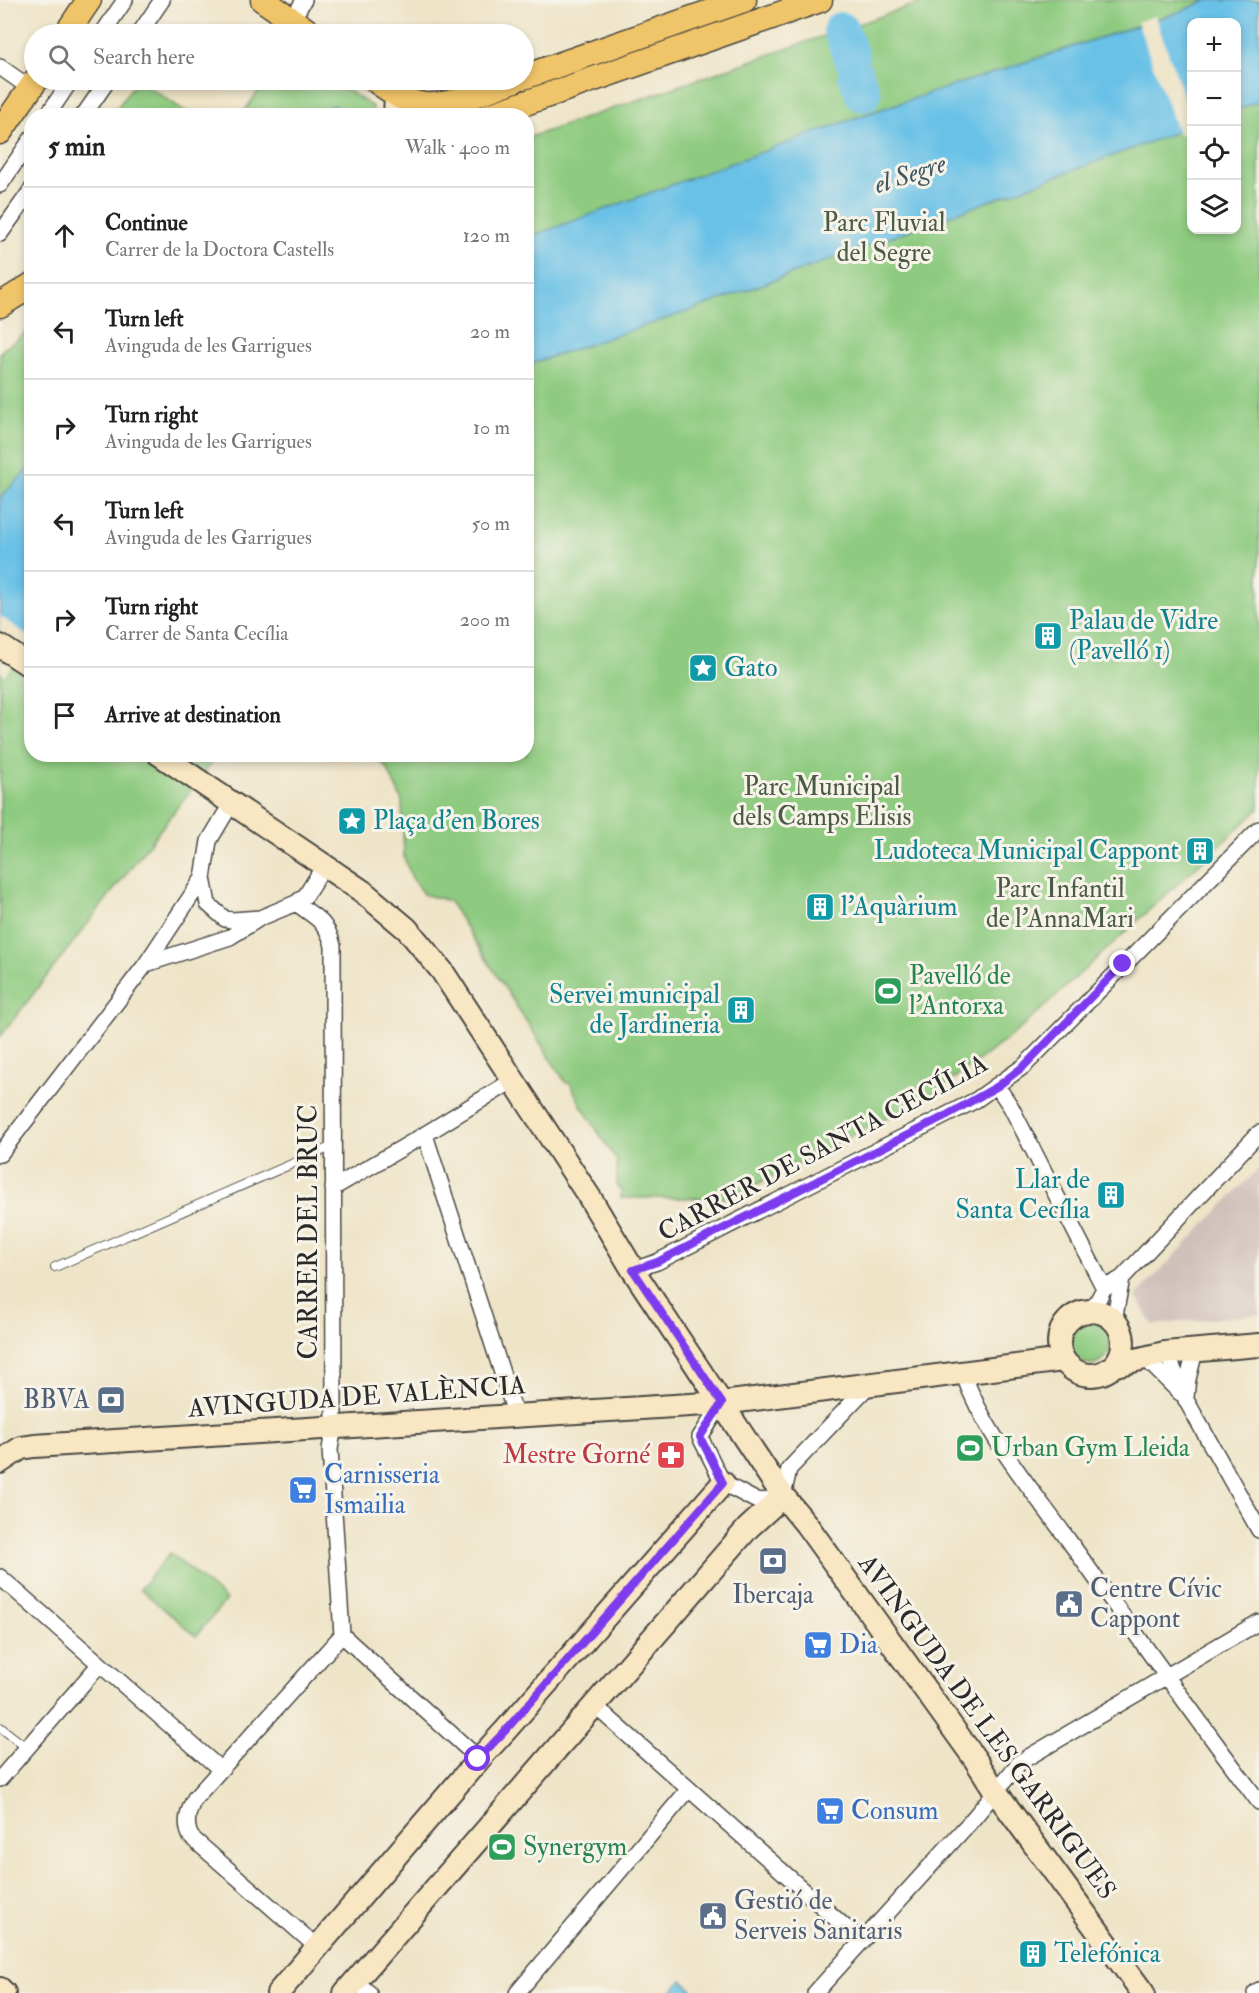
<!DOCTYPE html>
<meta charset="utf-8">
<style>
:root{--surface:#fff;--page:#f6f6f6;--text:#222;--muted:#767676;--line:#e0e0e0}
body{margin:0;font-family:"IM FELL Double Pica",serif;background:var(--page);color:var(--text)}
.controls{position:absolute;right:18px;top:18px;display:grid;overflow:hidden;border-radius:12px;box-shadow:0 3px 9px #0003}
.controls button{width:54px;height:54px;display:grid;place-items:center;padding:0;border:0;border-bottom:2px solid var(--line);background:var(--surface);color:var(--text);font:30px sans-serif}
.stop{position:absolute;width:18px;height:18px;margin:-14px;border:4px solid #7c3aed;border-radius:50%;background:#fff}
.stop.end{background:#7c3aed;border-color:#fff;box-shadow:0 2px 6px #0008}
.list{margin:0;padding:0;list-style:none}
h2{display:flex;justify-content:space-between;align-items:center;height:78px;margin:0;padding:0 24px;font-size:26px}
h2 small{font-size:20px;font-weight:400;color:var(--muted)}
.list li{display:grid;grid-template-columns:39px 1fr auto;gap:18px;align-items:center;box-sizing:border-box;height:96px;padding:0 24px;border-top:2px solid var(--line)}
.list b{display:block;font-size:22px;white-space:nowrap}
.list p{margin:0;font-size:20px;white-space:nowrap;color:var(--muted)}
.list em{font-size:20px;font-style:normal;color:var(--muted)}
.icon{flex:none;width:33px;height:33px;fill:none;stroke:currentColor;stroke-width:2;stroke-linecap:round;stroke-linejoin:round}
.map{position:relative;flex:none;width:1259px;height:1993px;overflow:hidden}
.search{position:absolute;background:var(--surface);box-shadow:0 3px 9px #0003;left:24px;top:24px;width:510px;height:66px;display:flex;align-items:center;gap:15px;box-sizing:border-box;padding:0 21px;border-radius:33px;color:var(--muted);font-size:22px}
.panel{position:absolute;background:var(--surface);box-shadow:0 3px 9px #0003;left:24px;top:108px;width:510px;height:654px;border-radius:24px}
.map>svg:first-child{display:block}
.industrial{fill:#cfc0ba}
.green{fill:#8ecb80;stroke:#5c7b56;stroke-width:1.5;fill-rule:evenodd}
.water{fill:#69c1e7;stroke:#4a7689;stroke-width:1.5}
.pier{fill:#eee4c7}
.lines{fill:none;stroke-linecap:round;stroke-linejoin:round}
.river{stroke:#69c1e7;stroke-width:36}
.lane-casing{stroke:#484742;stroke-width:10}
.street-casing{stroke:#484742;stroke-width:18}
.secondary-casing{stroke:#484742;stroke-width:26}
.primary-casing{stroke:#484742;stroke-width:27}
.lane{stroke:#fff;stroke-width:8}
.street{stroke:#fff;stroke-width:15}
.secondary{stroke:#f9e7c3;stroke-width:22}
.primary{stroke:#f0c469;stroke-width:24}
.route{stroke:#7c3aed;stroke-width:8}
.labels{text-anchor:middle;dominant-baseline:central;stroke-width:6;stroke-linejoin:round;paint-order:stroke}
.park-label{font-size:26px;fill:#495b44;stroke:#f7f3e8}
.culture-label{font-size:26px;fill:#0d838f;stroke:#f7f3e8;text-anchor:start}
.leisure-label{font-size:26px;fill:#27864d;stroke:#f7f3e8;text-anchor:start}
.street-label{font-size:26px;fill:#2b2b2b;stroke:#f7f3e8}
.service-label{font-size:26px;fill:#4e5e75;stroke:#f7f3e8;text-anchor:start}
.health-label{font-size:26px;fill:#be3a42;stroke:#f7f3e8;text-anchor:end}
.shop-label{font-size:26px;fill:#366cbe;stroke:#f7f3e8;text-anchor:start}
.water-label{font-size:27px;font-style:italic;fill:#3e5863;stroke:#f7f3e8}
</style>
<div class="map">
<svg width="1259" height="1993" viewBox="0 0 1259 1993">
<rect width="100%" height="100%" fill="#f7f3e8"/>
<filter id="ink" filterUnits="userSpaceOnUse"><feTurbulence type="fractalNoise" baseFrequency=".0167" numOctaves="2"/><feDisplacementMap in="SourceGraphic" scale="12" xChannelSelector="R" yChannelSelector="G"/><feConvolveMatrix kernelMatrix="1 2 1 2 8 2 1 2 1" color-interpolation-filters="sRGB"/></filter>
<filter id="wash" filterUnits="userSpaceOnUse"><feTurbulence type="fractalNoise" baseFrequency=".008" numOctaves="4" result="noise"/><feDisplacementMap in="SourceGraphic" scale="24" xChannelSelector="R" yChannelSelector="G"/><feGaussianBlur stdDeviation="1.35" result="paint"/><feColorMatrix in="noise" values="0 0 0 0 0 0 0 0 0 0 0 0 0 0 0 0 0 1.4 0 .05"/><feComposite in="paint" operator="in"/></filter>
<g filter="url(#wash)">
<rect width="100%" height="100%" fill="#eee4c7"/>
<path class="industrial" d="M 1259,1168 L 1259,1314 L 1153,1325 L 1136,1296 Z"/>
<path class="green" d="M 928,0 L 1259,0 L 1259,809 L 1019,1030 L 935,1093 L 730,1198 L 621,1198 L 621,1189 L 617,1188 L 617,1161 L 582,1107 L 570,1083 L 566,1083 L 449,901 L 423,894 L 411,876 L 404,857 L 402,801 L 388,770 L 375,755 L 526,754 L 527,138 ZM 1192,22 L 1236,22 L 1236,230 L 1192,230 Z
M 137,80 L 138,80 L 191,115 L 112,115 Z
M 266,80 L 332,80 L 373,107 L 372,115 L 322,114 L 322,115 L 241,116 Z
M 31,329 L 32,754 L 218,755 L 0,1037 L 0,352 Z
M1069 1343a21 21 0 1 1 42 0a21 21 0 1 1-42 0Z
M 170,1553 L 226,1600 L 196,1636 L 140,1589 Z"/>
<path class="water" d="M 1208,0 L 1259,0 L 1259,101 L 1237,110 L 1236,22 L 1192,22 L 1191,127 L 701,307 L 527,365 L 526,238 L 869,113 L 1179,12 Z
M 333,105 L 340,108 L 345,115 L 322,115 L 326,108 Z
M 31,466 L 31,638 L 0,676 L 0,498 Z
M 682,1980 L 692,1989 L 689,1993 L 671,1993 Z"/>
<path class="pier" d="M 1155,16 L 1191,116 L 1192,130 L 1179,135 L 1137,22 Z
M 0,616 L 31,638 L 32,644 L 4,675 L 0,672 Z"/>
<g class="lines">
<path class="river" d="M 841,30 L 851,57
M 856,76 L 863,94"/>
</g>
</g>
<g filter="url(#ink)">
<g class="lines">
<g class="lane-casing">
<path id="lane" d="M 55,1267 L 333,1146
M 0,1727 L 27,1748"/>
</g>
<g class="street-casing">
<path id="street" d="M 292,20 L 304,0
M 102,34 L 125,0
M 139,34 L 162,0
M 0,67 L 30,88
M 47,116 L 71,80
M 83,116 L 108,80
M 0,185 L 32,138
M 0,234 L 32,189
M 231,804 L 209,841 L 203,878 L 208,904 L 225,919 L 232,920 L 260,918 L 296,903 L 306,895 L 324,866
M 296,903 C 316,918 327,921 333,946 L 334,1427 L 330,1449 L 342,1635 L 479,1759
M 146,964 L 230,937 L 257,920
M 997,1086 L 1011,1107 L 1104,1288
M 425,1135 L 516,1416
M 0,1154 L 146,964 L 203,878
M 333,1188 L 414,1141 L 512,1081
M 633,1270 L 657,1262 L 976,1100 L 1024,1066 L 1259,829
M 1089,1311 L 1097,1302 L 1104,1288 L 1122,1278 L 1259,1133
M 1114,1321 L 1122,1278
M 1165,1353 L 1171,1363 L 1186,1400 L 1259,1530
M 1144,1357 L 1180,1393
M 963,1373 C 985,1435 1031,1488 1069,1541 C 1132,1629 1195,1716 1259,1802
M 1186,1397 L 1188,1379 L 1195,1351
M 722,1403 L 700,1437 L 723,1483 L 755,1500 L 763,1501 L 783,1496 L 789,1469 L 870,1384
M 0,1577 L 220,1769
M 594,1705 L 861,1941
M 0,1779 L 99,1665
M 317,1947 L 191,1837 C 184,1824 188,1810 195,1798 L 342,1635
M 355,1981 L 369,1993
M 517,1993 L 689,1789
M 815,1993 L 972,1820 L 1020,1762 L 1259,1622
M 1255,1993 L 1259,1990"/>
</g>
<g class="secondary-casing">
<path id="secondary" d="M 395,116 L 396,95
M 0,646 L 32,667
M 159,754 L 362,891 L 407,929 L 442,971 L 590,1198 L 633,1270 L 783,1496 L 806,1524 L 975,1759 L 996,1792 L 1143,1993
M1059 1343a32 32 0 1 1 64 0a32 32 0 1 1-64 0Z
M 1115,1365 L 1165,1353 L 1259,1345
M 0,1462 L 21,1448 L 34,1446 L 722,1403 L 1063,1360
M 0,1989 L 4,1993
M 278,1993 L 479,1759 L 504,1732 L 723,1483
M 345,1993 L 748,1528 L 783,1496"/>
</g>
<g class="primary-casing">
<path id="primary" d="M 263,0 L 312,34
M 66,34 L 89,0
M 524,77 L 744,0
M 375,80 C 389,90 406,103 425,105 C 452,107 489,89 515,80
M 488,116 L 820,0
M 0,132 L 36,80
M 0,305 L 32,285"/>
</g>
<use href="#lane" class="lane"/>
<use href="#street" class="street"/>
<use href="#secondary" class="secondary"/>
<use href="#primary" class="primary"/>
</g>
</g>
<g class="lines" filter="url(#ink)">
<path class="route" d="M 478,1759 L 504,1732 L 723,1483 L 700,1437 L 722,1403 L 633,1270 L 657,1262 L 947,1115 L 998,1086 L 1024,1066 L 1123,964"/>
</g>
<defs>
<g id="building-square" transform="scale(1.5)"><rect x="-9" y="-9" width="18" height="18" rx="4" fill="#0f9aa8" stroke="#f7f3e8"/><path d="M-4-6H4V6H1V3H-1V6H-4ZM-2.5-4.3h1.7v1.8h-1.7ZM.8-4.3h1.7v1.8H.8ZM-2.5-1h1.7V.8h-1.7ZM.8-1h1.7V.8H.8Z" fill="#fff"/></g>
<g id="sight-square" transform="scale(1.5)"><rect x="-9" y="-9" width="18" height="18" rx="4" fill="#0f9aa8" stroke="#f7f3e8"/><path d="M0-6L1.8-2.2L6-1.7L2.9 1.2L3.7 5.4L0 3.3L-3.7 5.4L-2.9 1.2L-6-1.7L-1.8-2.2Z" fill="#fff"/></g>
<g id="stadium-square" transform="scale(1.5)"><rect x="-9" y="-9" width="18" height="18" rx="4" fill="#2e9e5b" stroke="#f7f3e8"/><path d="M0-5a6.5 5 0 1 0 0 10a6.5 5 0 1 0 0-10ZM-3.5-1.8h7v3.6h-7Z" fill="#fff"/></g>
<g id="bank-square" transform="scale(1.5)"><rect x="-9" y="-9" width="18" height="18" rx="4" fill="#5c6f8a" stroke="#f7f3e8"/><path d="M-6-4H6V4H-6ZM0-2.3a2.3 2.3 0 1 0 0 4.6a2.3 2.3 0 1 0 0-4.6Z" fill="#fff"/></g>
<g id="pharmacy-square" transform="scale(1.5)"><rect x="-9" y="-9" width="18" height="18" rx="4" fill="#e0444e" stroke="#f7f3e8"/><path d="M-2-6h4v4h4v4h-4v4h-4v-4h-4v-4h4Z" fill="#fff"/></g>
<g id="supermarket-square" transform="scale(1.5)"><rect x="-9" y="-9" width="18" height="18" rx="4" fill="#3f7fe0" stroke="#f7f3e8"/><path d="M-6-5.5h2.5l.6 2H6L4.5 2H-2.5L-4.4-4H-6ZM-1.5 3.2a1.3 1.3 0 1 0 .1 0ZM3 3.2a1.3 1.3 0 1 0 .1 0Z" fill="#fff"/></g>
<g id="civic-square" transform="scale(1.5)"><rect x="-9" y="-9" width="18" height="18" rx="4" fill="#5c6f8a" stroke="#f7f3e8"/><path d="M-.6-6.5H3V-4.5H.6V-3L4-1V1h2V6H-6V1h2V-1L-.6-3ZM-1.2 2.5V6h2.4V2.5Z" fill="#fff"/></g>
</defs>
<g fill-rule="evenodd">
<use href="#building-square" x="1048" y="636"/>
<use href="#sight-square" x="703" y="668"/>
<use href="#sight-square" x="352" y="821"/>
<use href="#building-square" x="1200" y="851"/>
<use href="#building-square" x="820" y="907"/>
<use href="#stadium-square" x="888" y="991"/>
<use href="#building-square" x="741" y="1010"/>
<use href="#building-square" x="1111" y="1195"/>
<use href="#bank-square" x="111" y="1400"/>
<use href="#stadium-square" x="970" y="1448"/>
<use href="#pharmacy-square" x="671" y="1455"/>
<use href="#supermarket-square" x="303" y="1490"/>
<use href="#bank-square" x="773" y="1561"/>
<use href="#civic-square" x="1069" y="1604"/>
<use href="#supermarket-square" x="818" y="1645"/>
<use href="#supermarket-square" x="830" y="1811"/>
<use href="#stadium-square" x="502" y="1847"/>
<use href="#civic-square" x="713" y="1916"/>
<use href="#building-square" x="1033" y="1954"/>
</g>
<g class="labels">
<g class="park-label">
<text x="884" y="223">Parc Fluvial<tspan x="884" dy="30">del Segre</tspan></text>
<text x="822" y="787">Parc Municipal<tspan x="822" dy="30">dels Camps Elisis</tspan></text>
<text x="1060" y="889">Parc Infantil<tspan x="1060" dy="30">de l'AnnaMari</tspan></text>
</g>
<g class="culture-label">
<text x="1069" y="621">Palau de Vidre<tspan x="1069" dy="30">(Pavelló 1)</tspan></text>
<text x="724" y="668">Gato</text>
<text x="373" y="821">Plaça d'en Bores</text>
<text x="1179" y="851" text-anchor="end">Ludoteca Municipal Cappont</text>
<text x="841" y="907">l'Aquàrium</text>
<text x="720" y="995" text-anchor="end">Servei municipal<tspan x="720" dy="30">de Jardineria</tspan></text>
<text x="1090" y="1180" text-anchor="end">Llar de<tspan x="1090" dy="30">Santa Cecília</tspan></text>
<text x="1054" y="1954">Telefónica</text>
</g>
<g class="leisure-label">
<text x="909" y="976">Pavelló de<tspan x="909" dy="30">l'Antorxa</tspan></text>
<text x="991" y="1448">Urban Gym Lleida</text>
<text x="523" y="1847">Synergym</text>
</g>
<g class="street-label">
<text transform="translate(823 1148) rotate(-28)">CARRER DE SANTA CECÍLIA</text>
<text transform="translate(309 1232) rotate(-90)">CARRER DEL BRUC</text>
<text transform="translate(357 1397) rotate(-4)">AVINGUDA DE VALÈNCIA</text>
<text transform="translate(987 1727) rotate(54)">AVINGUDA DE LES GARRIGUES</text>
</g>
<g class="service-label">
<text x="90" y="1400" text-anchor="end">BBVA</text>
<text x="1090" y="1589">Centre Cívic<tspan x="1090" dy="30">Cappont</tspan></text>
<text x="773" y="1595" text-anchor="middle">Ibercaja</text>
<text x="734" y="1901">Gestió de<tspan x="734" dy="30">Serveis Sanitaris</tspan></text>
</g>
<g class="health-label">
<text x="650" y="1455">Mestre Gorné</text>
</g>
<g class="shop-label">
<text x="324" y="1475">Carnisseria<tspan x="324" dy="30">Ismailia</tspan></text>
<text x="839" y="1645">Dia</text>
<text x="851" y="1811">Consum</text>
</g>
<g class="water-label">
<text transform="translate(910 174) rotate(-18)">el Segre</text>
</g>
</g>
</svg>
<div class="controls">
<button>+</button>
<button>−</button>
<button><svg class="icon" aria-label="locate" viewBox="0 0 24 24"><circle cx="12" cy="12" r="6"/><path d="M12 2v4M12 18v4M2 12h4M18 12h4"/></svg></button>
<button><svg class="icon" aria-label="layers" viewBox="0 0 24 24"><path d="M12 4l9 5-9 5-9-5zM3 14l9 5 9-5"/></svg></button>
</div>
<div class="stop" style="left:478px;top:1759px"></div>
<div class="stop end" style="left:1123px;top:964px"></div>
<div class="search"><svg class="icon" aria-label="search" viewBox="0 0 24 24"><circle cx="10" cy="10" r="6"/><path d="M15 15l6 6"/></svg>Search here</div>
<section class="panel">
<h2>5 min<small>Walk · 400 m</small></h2>
<ul class="list">
<li><svg class="icon" aria-label="ahead" viewBox="0 0 24 24"><path d="M12 20V5M6 11l6-6 6 6"/></svg><div><b>Continue</b><p>Carrer de la Doctora Castells</p></div><em>120 m</em></li>
<li><svg class="icon" aria-label="left" viewBox="0 0 24 24"><path d="M17 20v-9H6M10 6l-5 5 5 5"/></svg><div><b>Turn left</b><p>Avinguda de les Garrigues</p></div><em>20 m</em></li>
<li><svg class="icon" aria-label="right" viewBox="0 0 24 24"><path d="M7 20v-9h11M14 6l5 5-5 5"/></svg><div><b>Turn right</b><p>Avinguda de les Garrigues</p></div><em>10 m</em></li>
<li><svg class="icon" aria-label="left" viewBox="0 0 24 24"><path d="M17 20v-9H6M10 6l-5 5 5 5"/></svg><div><b>Turn left</b><p>Avinguda de les Garrigues</p></div><em>50 m</em></li>
<li><svg class="icon" aria-label="right" viewBox="0 0 24 24"><path d="M7 20v-9h11M14 6l5 5-5 5"/></svg><div><b>Turn right</b><p>Carrer de Santa Cecília</p></div><em>200 m</em></li>
<li><svg class="icon" aria-label="arrive" viewBox="0 0 24 24"><path d="M6 21V4h12l-3 4 3 4H6"/></svg><div><b>Arrive at destination</b></div></li>
</ul>
</section>
</div>
